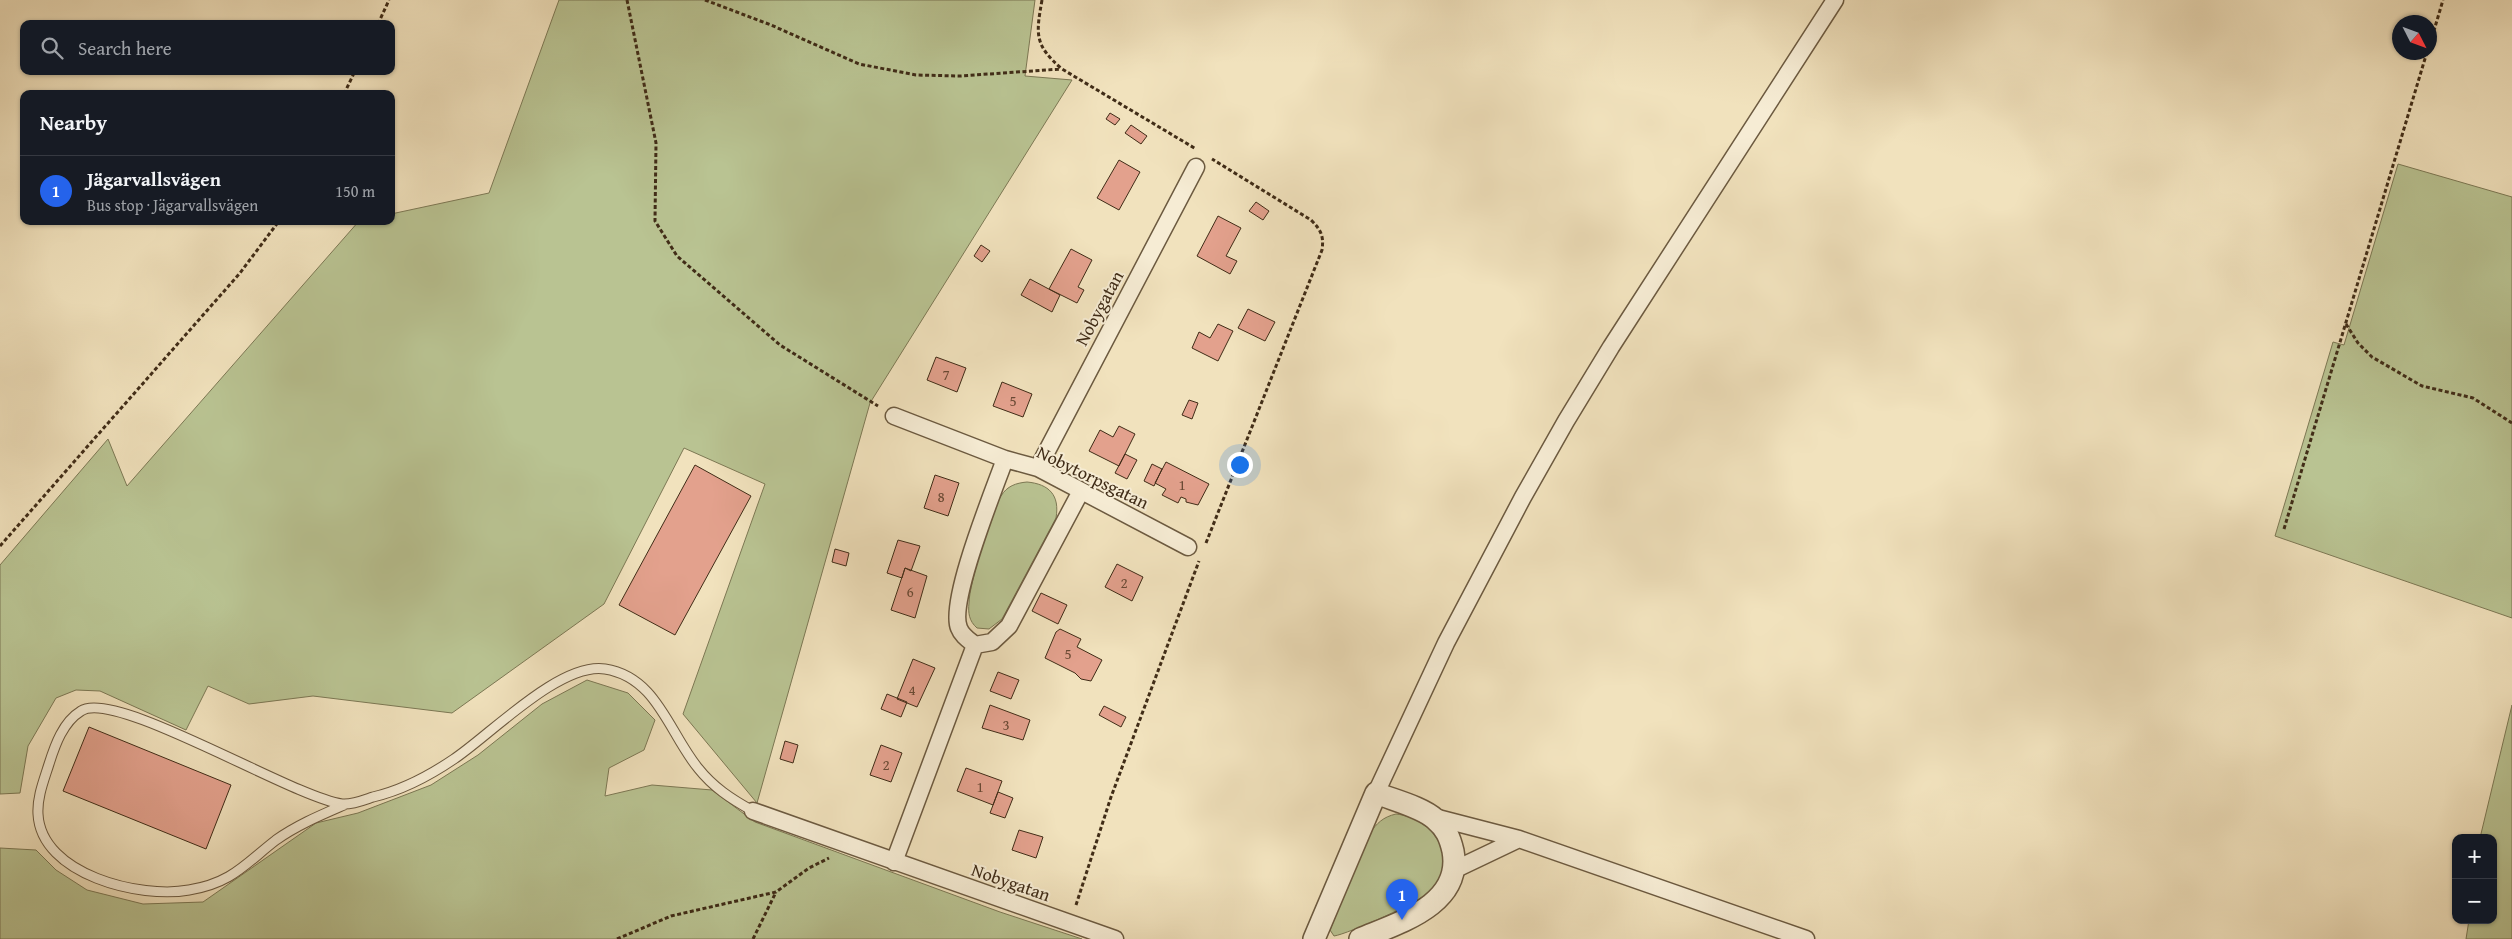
<!DOCTYPE html>
<meta charset="utf-8">
<style>
:root{--surface:#171b24;--page:#20242c;--text:#f1f3f6;--muted:#9ea1a6;--line:#363941;--accent:#2563eb}
body{margin:0;font-family:"Gentium Book Plus",serif;background:var(--page);color:var(--text)}
.controls{position:absolute;right:15px;bottom:15px;display:grid;overflow:hidden;border-radius:10px;box-shadow:0 1px 4px #0004}
.controls button{width:45px;height:45px;display:grid;place-items:center;padding:0;border:0;border-bottom:1px solid var(--line);background:var(--surface);color:var(--text);font:25px sans-serif}
.compass{position:absolute;left:2392px;top:15px;width:45px;height:45px;border-radius:50%;background:var(--surface);box-shadow:0 1px 4px #0004;rotate:132deg}
.you{position:absolute;left:1239px;top:464px;width:18px;height:18px;margin:-12px;border:4px solid #fff;border-radius:50%;background:#1a73e8;box-shadow:0 0 0 8px #1a73e833}
.badge{display:grid;place-items:center;width:32px;height:32px;border-radius:50%;background:var(--accent);color:#fff;font-size:16px;font-weight:700}
.pin{position:absolute;translate:-50% -41px;filter:drop-shadow(0 1px 2px #0008)}
.pin::after{content:'';position:absolute;top:26px;width:18px;height:15px;background:inherit;clip-path:polygon(0 0,100% 0,50% 100%)}
.list{margin:0;padding:0;list-style:none}
h2{display:flex;justify-content:space-between;align-items:center;height:65px;margin:0;padding:0 20px;font-size:21px}
h2 small{font-size:16px;font-weight:400;color:var(--muted)}
.list li{display:grid;grid-template-columns:32px 1fr auto;gap:15px;align-items:center;box-sizing:border-box;height:70px;padding:0 20px;border-top:1px solid var(--line)}
.list b{display:block;font-size:19px;white-space:nowrap}
.list p{margin:0;font-size:16px;white-space:nowrap;color:var(--muted)}
.list em{font-size:16px;font-style:normal;color:var(--muted)}
.icon{flex:none;width:28px;height:28px;fill:none;stroke:currentColor;stroke-width:2;stroke-linecap:round;stroke-linejoin:round}
.map{position:relative;flex:none;width:2512px;height:939px;overflow:hidden}
.search{position:absolute;background:var(--surface);box-shadow:0 1px 4px #0004;left:20px;top:20px;width:375px;height:55px;display:flex;align-items:center;gap:12px;box-sizing:border-box;padding:0 18px;border-radius:10px;color:var(--muted);font-size:19px}
.panel{position:absolute;background:var(--surface);box-shadow:0 1px 4px #0004;left:20px;top:90px;width:375px;height:135px;border-radius:10px}
.map>svg:first-child{display:block}
.green{fill:#b9c392;stroke:#7c7854}
.building{fill:#e3a18d;stroke:#402c17}
.lines{fill:none;stroke-linecap:round;stroke-linejoin:round}
.service-casing{stroke:#6c5a40;stroke-width:11}
.minor-casing{stroke:#6c5a40;stroke-width:19}
.tertiary-casing{stroke:#6c5a40;stroke-width:24}
.path{stroke:#402c17;stroke-width:3;stroke-dasharray:4 2.5;stroke-linecap:butt}
.service{stroke:#f6ecd4;stroke-width:9}
.minor{stroke:#f6ecd4;stroke-width:16}
.tertiary{stroke:#f6ecd4;stroke-width:21}
.labels{text-anchor:middle;dominant-baseline:central;stroke-width:4;stroke-linejoin:round;paint-order:stroke}
.number-label{font-size:15px;fill:#694934}
.street-label{font-size:18px;fill:#402c17;stroke:#f6ecd4}
</style>
<div class="map">
<svg width="2512" height="939" viewBox="0 0 2512 939">
<rect width="100%" height="100%" fill="#f1e2bd"/>
<filter id="stains"><feTurbulence type="fractalNoise" baseFrequency=".004" numOctaves="4"/><feColorMatrix values="0 0 0 0 .2 0 0 0 0 .09 0 0 0 0 .02 0 0 0 .5 -.17"/></filter>
<radialGradient id="worn" r=".72"><stop offset=".6" stop-color="#630" stop-opacity="0"/><stop offset="1" stop-color="#630" stop-opacity=".3"/></radialGradient>
<path class="green" d="M 559,0 L 1035,0 L 1025,76 L 1072,80 L 870,403 L 757,803 L 683,714 L 765,484 L 684,448 L 604,604 L 452,713 L 313,696 L 249,704 L 208,686 L 186,730 L 100,691 L 76,690 L 56,698 L 28,746 L 20,793 L 0,794 L 0,565 L 108,439 L 127,486 L 359,221 L 391,221 L 391,214 L 489,193 Z
M 2398,164 L 2512,197 L 2512,618 L 2275,536 L 2333,342 L 2344,345 Z
M 1027,482 C 1049,484 1060,495 1056,518 L 1002,619 L 989,629 L 977,628 C 969,621 968,613 969,603 C 969,585 991,511 1001,496 C 1007,486 1016,483 1027,482 Z
M 587,680 L 628,693 L 655,720 L 644,750 L 609,768 L 605,796 L 652,785 L 712,790 L 755,822 L 1000,912 L 1082,939 L 0,939 L 0,848 L 36,850 L 56,870 L 87,890 L 143,904 L 203,902 L 316,823 L 358,813 L 431,785 L 478,755 L 542,704 Z
M 2512,705 L 2512,939 L 2466,939 L 2469,920 L 2493,920 L 2493,838 L 2480,838 Z
M 1396,814 C 1434,818 1461,860 1431,891 C 1422,901 1348,934 1334,936 L 1330,930 L 1369,834 C 1377,823 1383,817 1396,814 Z"/>
<path class="building" d="M 1110,113 L 1120,119 L 1115,125 L 1106,119 Z
M 1131,125 L 1147,136 L 1141,144 L 1125,133 Z
M 1119,160 L 1140,172 L 1119,210 L 1097,198 Z
M 1256,202 L 1269,211 L 1263,220 L 1249,211 Z
M 1218,216 L 1241,228 L 1226,256 L 1237,261 L 1230,274 L 1197,256 Z
M 981,245 L 990,251 L 982,262 L 974,256 Z
M 1071,249 L 1092,260 L 1078,287 L 1084,290 L 1077,303 L 1049,289 Z
M 1030,279 L 1060,295 L 1052,312 L 1021,295 Z
M 1248,309 L 1275,322 L 1265,341 L 1238,328 Z
M 1218,324 L 1233,331 L 1218,361 L 1192,348 L 1199,332 L 1210,338 Z
M 936,357 L 966,368 L 957,392 L 927,380 Z
M 1002,382 L 1032,394 L 1023,417 L 993,406 Z
M 1189,400 L 1198,403 L 1192,419 L 1182,415 Z
M 1119,426 L 1135,434 L 1119,466 L 1089,451 L 1100,430 L 1113,437 Z
M 1125,454 L 1137,460 L 1127,479 L 1115,473 Z
M 1166,462 L 1209,484 L 1198,505 L 1186,502 L 1186,499 L 1181,497 L 1178,503 L 1162,495 L 1166,489 L 1155,483 Z
M 1152,464 L 1162,469 L 1154,486 L 1144,481 Z
M 695,465 L 751,496 L 675,635 L 619,605 Z
M 935,475 L 959,483 L 948,516 L 924,508 Z
M 898,540 L 920,546 L 911,571 L 905,568 L 902,578 L 887,573 Z
M 835,549 L 849,553 L 846,566 L 832,562 Z
M 1117,564 L 1143,577 L 1132,601 L 1105,587 Z
M 905,568 L 927,576 L 915,618 L 891,610 Z
M 1041,593 L 1067,605 L 1058,624 L 1032,611 Z
M 1060,629 L 1081,639 L 1077,647 L 1102,660 L 1091,681 L 1081,679 L 1075,673 L 1045,658 L 1056,632 Z
M 913,659 L 935,668 L 917,707 L 897,699 Z
M 998,672 L 1019,680 L 1011,699 L 990,691 Z
M 887,694 L 907,702 L 901,717 L 881,709 Z
M 990,705 L 1030,720 L 1023,740 L 982,728 Z
M 1104,706 L 1126,717 L 1121,727 L 1099,715 Z
M 89,727 L 231,785 L 206,849 L 63,791 Z
M 785,741 L 798,745 L 793,763 L 780,759 Z
M 881,745 L 902,753 L 891,782 L 870,775 Z
M 966,768 L 1002,781 L 993,805 L 957,791 Z
M 998,792 L 1013,798 L 1005,818 L 990,813 Z
M 1019,830 L 1043,837 L 1036,858 L 1012,850 Z"/>
<g class="lines">
<g class="service-casing">
<path id="service" d="M 344,805 C 321,815 297,825 276,840 C 245,864 232,883 189,890 C 141,899 41,875 38,814 C 37,797 44,780 49,764 C 55,745 63,722 81,711 C 114,688 292,797 342,804 C 352,805 364,800 373,797 C 403,790 429,776 454,759 C 490,735 560,662 605,669 C 657,677 669,733 698,768 C 713,787 731,799 753,811"/>
</g>
<g class="minor-casing">
<path id="minor" d="M 894,416 L 1005,459 L 1038,468 L 1188,547
M 1005,459 C 994,490 948,602 959,628 C 962,636 969,640 975,645 L 992,642 L 1009,626 L 1081,491
M 1038,468 L 1196,167
M 1376,793 L 1446,643 L 1523,497 L 1566,421 L 1611,347 L 1835,0
M 753,811 L 1115,939
M 1434,817 L 1519,839 L 1806,939
M 894,862 L 975,645
M 1454,870 L 1519,839"/>
</g>
<g class="tertiary-casing">
<path id="tertiary" d="M 1314,939 L 1376,793 C 1393,800 1422,807 1435,819 C 1446,828 1450,838 1453,851 C 1463,905 1398,923 1360,939"/>
</g>
<path class="path" d="M 627,0 L 656,143 L 655,221 L 677,256 L 780,345 L 878,406
M 705,0 L 771,25 L 859,64 L 916,75 L 960,76 L 1061,69
M 1042,0 C 1036,34 1034,45 1062,69 L 1196,149
M 378,24 L 389,0
M 2430,44 L 2443,0
M 344,94 L 355,71
M 2346,324 L 2358,343 L 2372,357 L 2422,386 L 2473,398 L 2512,423
M 2284,529 L 2427,52
M 1206,543 L 1322,250 C 1324,236 1321,230 1311,220 L 1212,159
M 0,546 L 240,273 L 279,221
M 1076,905 L 1111,797 L 1199,561
M 617,939 L 671,916 L 776,892 L 809,868 L 829,858
M 753,939 L 776,892"/>
<use href="#service" class="service"/>
<use href="#minor" class="minor"/>
<use href="#tertiary" class="tertiary"/>
</g>
<g class="labels">
<g class="number-label">
<text x="946" y="374">7</text>
<text x="1013" y="400">5</text>
<text x="1182" y="484">1</text>
<text x="941" y="496">8</text>
<text x="1124" y="582">2</text>
<text x="910" y="591">6</text>
<text x="1068" y="653">5</text>
<text x="912" y="689">4</text>
<text x="1006" y="724">3</text>
<text x="886" y="764">2</text>
<text x="980" y="786">1</text>
</g>
<g class="street-label">
<text transform="translate(1099 308) rotate(-62)">Nobygatan</text>
<text transform="translate(1093 477) rotate(26)">Nobytorpsgatan</text>
<text transform="translate(1011 882) rotate(19)">Nobygatan</text>
</g>
</g>
<rect width="100%" height="100%" filter="url(#stains)"/>
<rect width="100%" height="100%" fill="url(#worn)"/>
</svg>
<div class="controls">
<button>+</button>
<button>−</button>
</div>
<svg class="compass" viewBox="-18 -18 36 36"><path d="M0-13l5 13h-10z" fill="#e53935"/><path d="M0 13l5-13h-10z" fill="#9ea1a6"/></svg>
<div class="you"></div>
<div class="pin badge" style="left:1402px;top:920px">1</div>
<div class="search"><svg class="icon" aria-label="search" viewBox="0 0 24 24"><circle cx="10" cy="10" r="6"/><path d="M15 15l6 6"/></svg>Search here</div>
<section class="panel">
<h2>Nearby<small></small></h2>
<ul class="list">
<li><span class="badge">1</span><div><b>Jägarvallsvägen</b><p>Bus stop · Jägarvallsvägen</p></div><em>150 m</em></li>
</ul>
</section>
</div>
